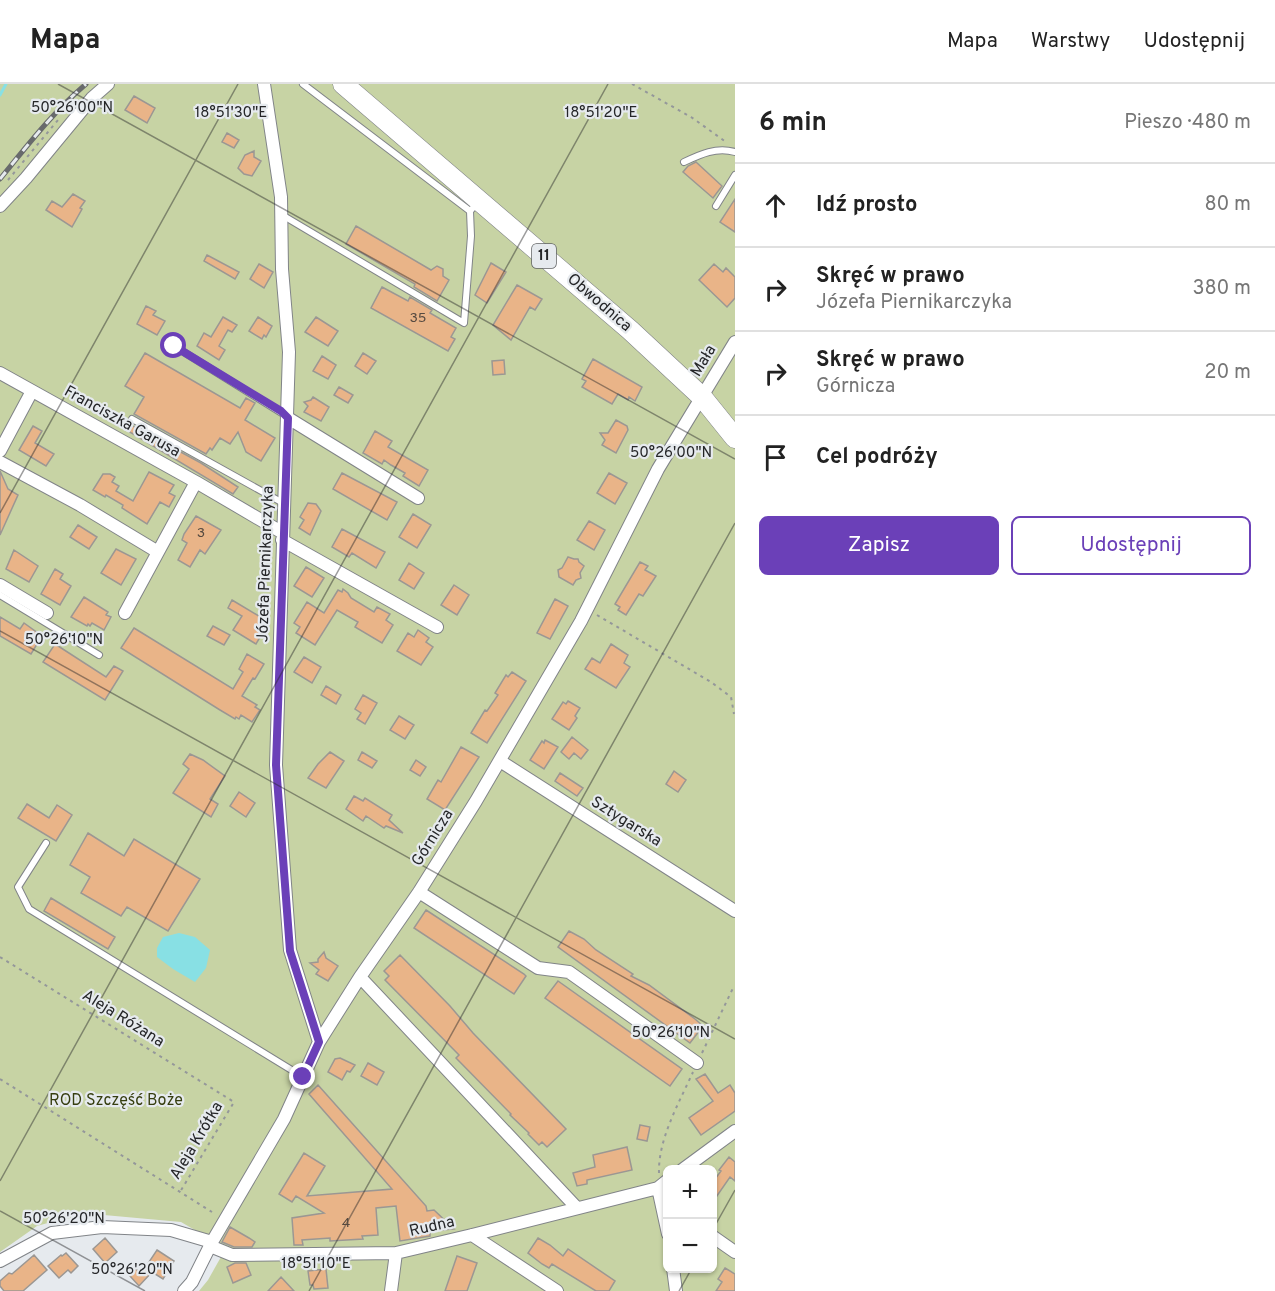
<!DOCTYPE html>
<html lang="pl">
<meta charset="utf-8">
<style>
:root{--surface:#fff;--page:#f6f6f6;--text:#222;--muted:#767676;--line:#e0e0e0;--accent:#6b40b8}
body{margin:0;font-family:Overpass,sans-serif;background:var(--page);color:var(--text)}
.controls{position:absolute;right:18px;bottom:18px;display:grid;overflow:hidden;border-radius:9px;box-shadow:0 2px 4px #0004}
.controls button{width:54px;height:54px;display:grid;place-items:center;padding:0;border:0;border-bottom:2px solid var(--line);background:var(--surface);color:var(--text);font:30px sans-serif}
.stop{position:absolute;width:18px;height:18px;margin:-14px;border:4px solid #6b40b8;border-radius:50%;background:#fff}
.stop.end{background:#6b40b8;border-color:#fff;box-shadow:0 2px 6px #0008}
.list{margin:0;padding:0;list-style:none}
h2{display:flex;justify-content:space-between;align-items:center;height:78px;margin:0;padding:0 24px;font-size:26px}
h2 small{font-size:20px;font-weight:400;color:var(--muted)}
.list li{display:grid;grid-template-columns:39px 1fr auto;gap:18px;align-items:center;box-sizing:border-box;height:84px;padding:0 24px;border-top:2px solid var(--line)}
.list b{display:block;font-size:22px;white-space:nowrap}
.list p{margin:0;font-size:20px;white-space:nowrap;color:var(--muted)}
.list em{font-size:20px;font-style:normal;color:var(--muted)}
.actions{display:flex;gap:12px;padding:18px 24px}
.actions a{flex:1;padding:14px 0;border:2px solid var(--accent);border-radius:9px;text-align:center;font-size:21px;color:var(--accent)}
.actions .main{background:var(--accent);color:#fff}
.icon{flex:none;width:33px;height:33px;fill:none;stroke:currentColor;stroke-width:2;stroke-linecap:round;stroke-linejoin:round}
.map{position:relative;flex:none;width:735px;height:1207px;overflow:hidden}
header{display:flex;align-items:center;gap:36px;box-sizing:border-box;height:84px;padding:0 30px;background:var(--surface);border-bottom:2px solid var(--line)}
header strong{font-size:28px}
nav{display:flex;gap:33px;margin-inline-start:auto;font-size:21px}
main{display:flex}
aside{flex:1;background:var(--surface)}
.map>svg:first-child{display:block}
.green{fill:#c7d3a4;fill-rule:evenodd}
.water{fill:#88e0e4}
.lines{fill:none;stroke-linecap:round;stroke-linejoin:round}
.stream{stroke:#88e0e4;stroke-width:3}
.building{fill:#e9b488;stroke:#9b9793;stroke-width:1.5}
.service-casing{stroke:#818488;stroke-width:8}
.minor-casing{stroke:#818488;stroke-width:14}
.trunk-casing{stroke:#818488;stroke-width:21}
.path{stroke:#94979a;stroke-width:2;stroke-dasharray:3 4.5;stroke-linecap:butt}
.service{stroke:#fff;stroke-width:6}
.minor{stroke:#fff;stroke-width:12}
.trunk{stroke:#fff;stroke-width:20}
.rail-casing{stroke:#686a6c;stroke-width:5}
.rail{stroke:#e6eaee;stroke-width:3;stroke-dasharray:9;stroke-linecap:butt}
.route{stroke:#6b40b8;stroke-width:8}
.ticks{fill:none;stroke:#252628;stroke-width:1.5;stroke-opacity:0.45}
.labels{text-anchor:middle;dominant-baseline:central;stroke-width:4.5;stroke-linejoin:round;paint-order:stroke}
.number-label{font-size:14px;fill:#564a40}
.shield{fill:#e6eaee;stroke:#5f6163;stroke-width:1.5}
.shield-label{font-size:15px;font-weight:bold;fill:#252628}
.street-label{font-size:16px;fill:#252628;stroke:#e6eaee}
.park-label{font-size:16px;fill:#363e0f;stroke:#e6eaee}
.ticks-label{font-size:15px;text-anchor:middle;fill:#252628;stroke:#e6eaee;stroke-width:4.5;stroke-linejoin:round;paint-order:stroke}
</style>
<header>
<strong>Mapa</strong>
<nav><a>Mapa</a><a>Warstwy</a><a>Udostępnij</a></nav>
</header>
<main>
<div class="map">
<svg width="735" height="1207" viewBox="0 0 735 1207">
<rect width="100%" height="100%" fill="#e6eaee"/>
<path class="green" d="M 0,0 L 735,0 L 735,1207 L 199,1207 L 208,1196 L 226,1164 L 181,1138 L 104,1131 L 81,1132 L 55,1137 L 37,1142 L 0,1168 ZM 668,1086 L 712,1086 L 712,1184 L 668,1184 Z"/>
<path class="water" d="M 179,849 L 195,853 L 210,866 L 206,884 L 195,898 L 173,885 L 157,873 L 157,864 L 163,853 Z"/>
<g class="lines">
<path class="stream" d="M 0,11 L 6,0"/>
</g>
<path class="building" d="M 134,12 L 155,24 L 147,39 L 125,26 Z
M 227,49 L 239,56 L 234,64 L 222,58 Z
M 254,67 L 254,73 L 261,77 L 252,92 L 244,90 L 238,84 L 245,71 Z
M 696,78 L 722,102 L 713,114 L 683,88 L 688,82 Z
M 73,110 L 85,117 L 80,124 L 82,125 L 72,143 L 46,126 L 52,117 L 62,123 Z
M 735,115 L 735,148 L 720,138 Z
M 356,142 L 431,186 L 437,182 L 443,185 L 443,192 L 449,196 L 437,217 L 414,203 L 415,200 L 346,160 Z
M 207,171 L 239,188 L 235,195 L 204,177 Z
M 491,179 L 506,188 L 487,219 L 475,211 Z
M 259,180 L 273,188 L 264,204 L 250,195 Z
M 714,180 L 723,188 L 726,184 L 735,193 L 735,214 L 727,223 L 699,196 Z
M 517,201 L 542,215 L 535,226 L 530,223 L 511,256 L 493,241 Z
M 382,203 L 408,217 L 410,213 L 432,226 L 430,229 L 456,244 L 451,253 L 455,255 L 448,267 L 371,224 Z
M 146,222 L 156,227 L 153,231 L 165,237 L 157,251 L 137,240 Z
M 223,233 L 237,241 L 232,248 L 228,246 L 219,262 L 225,266 L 219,276 L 197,262 L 204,249 L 211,253 Z
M 258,233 L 272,242 L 266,253 L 264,251 L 262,255 L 249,247 Z
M 316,233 L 338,247 L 328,262 L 305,248 Z
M 145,269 L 240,324 L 246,314 L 255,319 L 245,336 L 275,354 L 261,377 L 246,368 L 238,348 L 230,360 L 220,354 L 212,366 L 210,364 L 206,370 L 134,330 L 144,313 L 125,302 Z
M 363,269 L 376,277 L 367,290 L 355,282 Z
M 322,272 L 336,281 L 328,295 L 313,287 Z
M 593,275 L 642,303 L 635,317 L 629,313 L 628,316 L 618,310 L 612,320 L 582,303 L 586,297 L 582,295 Z
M 504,276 L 505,290 L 493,291 L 492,277 Z
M 339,303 L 353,311 L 348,319 L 334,311 Z
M 313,313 L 329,323 L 321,337 L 304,328 L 308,322 L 304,318 L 311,316 Z
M 616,336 L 627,342 L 628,346 L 616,369 L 602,361 L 605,356 L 600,349 L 608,349 Z
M 131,341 L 201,379 L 238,403 L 233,410 L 128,347 Z
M 33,342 L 42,347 L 35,359 L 54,370 L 46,382 L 19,366 Z
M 375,347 L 392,357 L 388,363 L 428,386 L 419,402 L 403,392 L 405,389 L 391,381 L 384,376 L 382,380 L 363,369 Z
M 0,387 L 8,405 L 18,411 L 0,451 Z
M 149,388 L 174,401 L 169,409 L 175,412 L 169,423 L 160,418 L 147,440 L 122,424 L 123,421 L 106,411 L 105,413 L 93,406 L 103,390 L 110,390 L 115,393 L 112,398 L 119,402 L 116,407 L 133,417 Z
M 342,389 L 397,418 L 387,436 L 333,405 Z
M 609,389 L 627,399 L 615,420 L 597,409 Z
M 308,419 L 316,420 L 321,427 L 310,451 L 299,444 L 304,436 L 300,433 Z
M 413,430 L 431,441 L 417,464 L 399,453 Z
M 196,432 L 221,446 L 205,470 L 200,466 L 190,483 L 178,476 L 187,459 L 182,456 L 184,450 Z
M 589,437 L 605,446 L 594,466 L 577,456 Z
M 78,441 L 97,453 L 89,465 L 70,453 Z
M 342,445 L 385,468 L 376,484 L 352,469 L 349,473 L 332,463 Z
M 116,465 L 136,475 L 121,501 L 101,489 Z
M 14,466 L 38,482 L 29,498 L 6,485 Z
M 568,473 L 574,475 L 578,475 L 579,478 L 584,482 L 580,489 L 581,494 L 576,496 L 573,501 L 559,493 L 558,486 L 562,484 Z
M 640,478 L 648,482 L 645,486 L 656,492 L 643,512 L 639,510 L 626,531 L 618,526 L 620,523 L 615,520 Z
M 409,479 L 424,489 L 414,505 L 399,496 Z
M 306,483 L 324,494 L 312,513 L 294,502 Z
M 55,485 L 63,490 L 60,495 L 71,502 L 60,521 L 41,510 Z
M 454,501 L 469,511 L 457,531 L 441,521 Z
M 343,505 L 348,509 L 351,514 L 374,528 L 377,523 L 390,530 L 386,536 L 393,541 L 382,559 L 355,543 L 358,538 L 337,526 L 315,561 L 296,549 L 300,543 L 294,539 L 307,518 L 324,529 L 338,506 L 342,508 Z
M 84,513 L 108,528 L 106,531 L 111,533 L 104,546 L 92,539 L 90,542 L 88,540 L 87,542 L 71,533 Z
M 555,515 L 568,522 L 550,555 L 537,549 Z
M 232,516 L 269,538 L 256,560 L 233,546 L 242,532 L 228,524 Z
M 0,533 L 20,545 L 24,539 L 42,552 L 31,570 L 0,552 Z
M 213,542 L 230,551 L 224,561 L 207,552 Z
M 134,544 L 233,605 L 243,588 L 239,585 L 247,570 L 264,580 L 255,595 L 253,594 L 242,612 L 257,621 L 255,623 L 260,626 L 252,638 L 241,631 L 239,635 L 236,633 L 235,635 L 220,626 L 121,564 Z
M 418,546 L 429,554 L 426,558 L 433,563 L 421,581 L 397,567 L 408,549 L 414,553 Z
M 55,560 L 106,593 L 114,582 L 123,587 L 105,616 L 43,578 Z
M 611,560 L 628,571 L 624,579 L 630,583 L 616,604 L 585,585 L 592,574 L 600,579 Z
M 304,573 L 321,583 L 312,599 L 294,588 Z
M 512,588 L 526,597 L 487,659 L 471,649 L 485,626 L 487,627 L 498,611 L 495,609 L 506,591 L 508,593 Z
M 326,602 L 341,611 L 336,620 L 321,611 Z
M 363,611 L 377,619 L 365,640 L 357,635 L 361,629 L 355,625 Z
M 568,617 L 580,624 L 575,632 L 577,634 L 569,646 L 552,635 L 563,618 L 566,620 Z
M 399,632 L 414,641 L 405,655 L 390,646 Z
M 572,653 L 588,666 L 581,675 L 574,669 L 569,675 L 561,668 Z
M 545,656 L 558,663 L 544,685 L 530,676 L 542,657 L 544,659 Z
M 461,663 L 479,673 L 445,726 L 427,715 L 438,696 L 441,698 Z
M 330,668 L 344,677 L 326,704 L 308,694 L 318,680 Z
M 362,668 L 377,677 L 372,684 L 358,676 Z
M 190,670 L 203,676 L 225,692 L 210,715 L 218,720 L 211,733 L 173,709 L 189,685 L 183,680 Z
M 416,676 L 426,683 L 420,692 L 410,686 Z
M 674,687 L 686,696 L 678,708 L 666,700 Z
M 560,689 L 583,704 L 577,712 L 555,697 Z
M 239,708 L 255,719 L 246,733 L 230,722 Z
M 354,712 L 363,717 L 365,714 L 392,731 L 389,736 L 403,749 L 386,742 L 384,744 L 366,732 L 363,737 L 346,725 Z
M 27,720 L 49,734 L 57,721 L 72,731 L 56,757 L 18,734 Z
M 88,749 L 124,772 L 134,755 L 200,795 L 168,847 L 127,823 L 121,832 L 81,809 L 90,793 L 70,781 Z
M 51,814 L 115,853 L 108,865 L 44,827 Z
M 426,826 L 524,890 L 526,892 L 514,910 L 414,844 Z
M 569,847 L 584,855 L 596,866 L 633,890 L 631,892 L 649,901 L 695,935 L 703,942 L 690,959 L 558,863 Z
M 324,868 L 326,874 L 338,882 L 328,897 L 316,890 L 319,886 L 310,879 L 318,878 L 318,875 Z
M 400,871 L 450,922 L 473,949 L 566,1045 L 547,1063 L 542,1058 L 539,1061 L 528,1050 L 529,1049 L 510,1031 L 511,1030 L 456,974 L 459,971 L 385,896 L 389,892 L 384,887 Z
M 558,897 L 682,985 L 670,1002 L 545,914 Z
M 340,974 L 355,981 L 350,988 L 347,987 L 342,996 L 328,988 L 335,975 Z
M 368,979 L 384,988 L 377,1001 L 361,992 Z
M 705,990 L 718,1009 L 730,1001 L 735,1009 L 735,1027 L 701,1051 L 689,1034 L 713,1017 L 696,995 Z
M 318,1001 L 426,1122 L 427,1127 L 434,1126 L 454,1145 L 430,1147 L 430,1152 L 400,1157 L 396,1122 L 376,1124 L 378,1151 L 362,1152 L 363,1155 L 330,1157 L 330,1154 L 302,1156 L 303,1161 L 294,1161 L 292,1134 L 324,1129 L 296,1112 L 292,1118 L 279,1110 L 304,1069 L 325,1082 L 307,1112 L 392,1105 L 309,1010 Z
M 640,1041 L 650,1043 L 647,1057 L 637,1055 Z
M 627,1063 L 632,1086 L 587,1096 L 587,1100 L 577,1102 L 573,1089 L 595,1083 L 593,1071 Z
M 729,1073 L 735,1078 L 735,1097 L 730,1093 L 712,1119 L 712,1099 L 721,1087 L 719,1086 Z
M 230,1143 L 249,1154 L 255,1158 L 252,1163 L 234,1163 L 222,1158 Z
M 105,1154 L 117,1168 L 105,1179 L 93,1165 Z
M 538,1154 L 550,1161 L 563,1172 L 568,1165 L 615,1197 L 609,1207 L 596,1207 L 552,1180 L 549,1184 L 542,1180 L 528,1169 Z
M 157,1166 L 174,1177 L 163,1195 L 152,1188 L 139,1202 L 129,1191 L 135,1184 L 141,1190 Z
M 66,1169 L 78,1182 L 71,1189 L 68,1186 L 59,1194 L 48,1182 L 61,1171 L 62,1172 Z
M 34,1171 L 47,1186 L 23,1207 L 4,1207 L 0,1202 L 0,1197 L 9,1189 L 12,1190 Z
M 457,1172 L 477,1179 L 467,1207 L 445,1207 Z
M 235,1179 L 246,1179 L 251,1191 L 233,1199 L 227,1183 Z
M 725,1184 L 735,1190 L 735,1207 L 716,1207 L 722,1198 L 718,1195 Z
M 326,1185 L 328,1204 L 314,1205 L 313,1201 L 310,1201 L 308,1187 Z
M 281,1193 L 294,1207 L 268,1207 Z"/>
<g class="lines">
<g class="service-casing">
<path id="service" d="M 303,0 L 470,127 L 472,125
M 684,78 C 701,70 716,63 735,68
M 716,122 L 735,91
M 282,131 L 464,239 L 471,152 L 470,127
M 174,262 L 285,331
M 132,335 L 283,419
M 0,511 L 99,571
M 46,759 L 18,803 L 29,825 L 303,993"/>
</g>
<g class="minor-casing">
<path id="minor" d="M 264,0 L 281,113 L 282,185 L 289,268 L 276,681 L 290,866 L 319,958
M 0,122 L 26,94 L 92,14 L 108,0
M 0,289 L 196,398 L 283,449
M 288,334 L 418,414
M 0,367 L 32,307
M 0,378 L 80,421 L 158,468
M 282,456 L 437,543
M 0,501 L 47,529
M 125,529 L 196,398
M 500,677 L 735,827
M 419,808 L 538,884 L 569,888 L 697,979
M 360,893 L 577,1124
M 682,1086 L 735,1047
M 658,1104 L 668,1150
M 472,1151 L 557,1207
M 712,1152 L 735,1168
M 210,1162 L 232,1171 L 396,1169 L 472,1151 L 658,1104 L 668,1096
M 0,1177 L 52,1149 L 102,1143 L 171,1146 L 212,1158
M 673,1184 L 676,1207
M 184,1207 L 192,1198 L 212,1158 L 284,1035 L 319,958 L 360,893 L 419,808 L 476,717 L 581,537 L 658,385 L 735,258
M 391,1207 L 396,1169"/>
</g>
<g class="trunk-casing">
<path id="trunk" d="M 343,0 L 630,246 L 702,313 L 735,354"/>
</g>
<path class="path" d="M 632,0 L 691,33 L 726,58
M 8,96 L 58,36
M 597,531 L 711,598 L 731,613 L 734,630
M 0,873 L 234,1018 L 180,1108
M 702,969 L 733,904
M 0,995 L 212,1128
M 659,1089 C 658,1055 679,1019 693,988"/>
<use href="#service" class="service"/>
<use href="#minor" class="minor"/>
<use href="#trunk" class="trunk"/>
<g class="rail-casing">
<path id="rail" d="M 0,95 C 27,62 53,28 86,0"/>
</g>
<use href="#rail" class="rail"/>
</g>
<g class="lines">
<path class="route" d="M 174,262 L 281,327 L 288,334 L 276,681 L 290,867 L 319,958 L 303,993"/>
</g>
<path class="ticks" d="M 58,0 L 735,375M 0,429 L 238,0M 0,547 L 735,955M 0,1097 L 608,0M 0,1127 L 145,1207M 712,1147 L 735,1106M 309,1207 L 735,439M 679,1207 L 692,1184"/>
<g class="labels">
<g class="number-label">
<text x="418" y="234">35</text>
<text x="201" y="449">3</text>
<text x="346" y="1139">4</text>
</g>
<rect class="shield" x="532" y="160" width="24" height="24" rx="4.5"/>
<g class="shield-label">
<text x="544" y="172">11</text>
</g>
<g class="street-label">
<text transform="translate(599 219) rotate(41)">Obwodnica</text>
<text transform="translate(704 277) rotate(-59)">Mała</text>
<text transform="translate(122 338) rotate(29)">Franciszka Garusa</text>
<text transform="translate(266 480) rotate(-88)">Józefa Piernikarczyka</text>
<text transform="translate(626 738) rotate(32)">Sztygarska</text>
<text transform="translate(433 754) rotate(-58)">Górnicza</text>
<text transform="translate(123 935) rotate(32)">Aleja Różana</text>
<text transform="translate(197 1057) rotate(-59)">Aleja Krótka</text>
<text transform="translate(432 1143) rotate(-13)">Rudna</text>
</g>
<g class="park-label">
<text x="116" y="1017">ROD Szczęść Boże</text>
</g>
</g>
<g class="ticks-label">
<text x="72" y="28">50°26'00"N</text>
<text x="231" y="33">18°51'30"E</text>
<text x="601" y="33">18°51'20"E</text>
<text x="671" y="373">50°26'00"N</text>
<text x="64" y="560">50°26'10"N</text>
<text x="671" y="953">50°26'10"N</text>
<text x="64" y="1139">50°26'20"N</text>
<text x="316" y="1184">18°51'10"E</text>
<text x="132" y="1190">50°26'20"N</text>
</g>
</svg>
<div class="controls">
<button>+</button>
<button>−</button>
</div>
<div class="stop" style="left:174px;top:262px"></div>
<div class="stop end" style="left:303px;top:993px"></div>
</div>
<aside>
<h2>6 min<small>Pieszo · 480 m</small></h2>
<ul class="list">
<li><svg class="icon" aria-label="ahead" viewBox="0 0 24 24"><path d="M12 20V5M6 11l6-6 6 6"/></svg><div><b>Idź prosto</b></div><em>80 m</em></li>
<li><svg class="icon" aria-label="right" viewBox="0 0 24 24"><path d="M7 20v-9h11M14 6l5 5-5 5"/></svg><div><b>Skręć w prawo</b><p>Józefa Piernikarczyka</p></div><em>380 m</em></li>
<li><svg class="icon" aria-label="right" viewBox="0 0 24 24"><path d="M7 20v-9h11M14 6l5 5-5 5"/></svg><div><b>Skręć w prawo</b><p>Górnicza</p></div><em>20 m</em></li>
<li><svg class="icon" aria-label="arrive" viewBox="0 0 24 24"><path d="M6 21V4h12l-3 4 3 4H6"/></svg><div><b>Cel podróży</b></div></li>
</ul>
<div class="actions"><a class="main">Zapisz</a><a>Udostępnij</a></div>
</aside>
</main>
